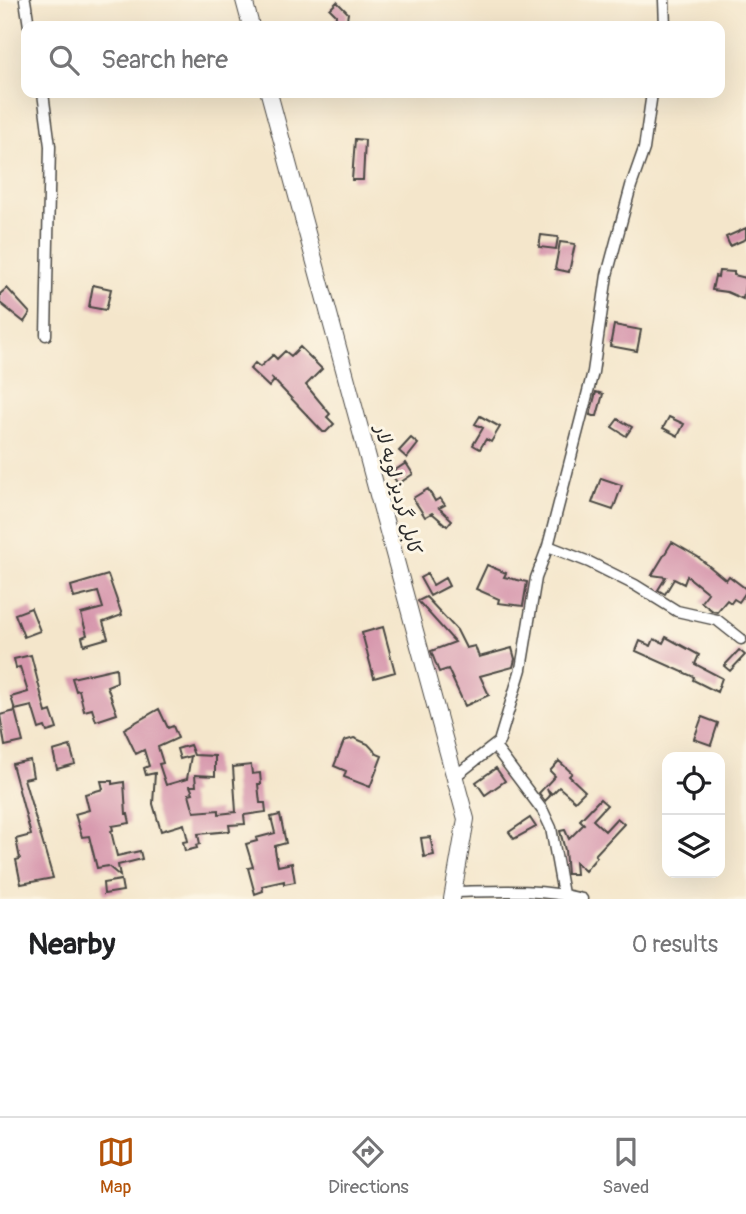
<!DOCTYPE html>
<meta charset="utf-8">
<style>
:root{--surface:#fff;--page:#f6f6f6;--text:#202124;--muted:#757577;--line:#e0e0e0;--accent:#b45309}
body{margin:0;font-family:Pangolin,"Playpen Sans Arabic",sans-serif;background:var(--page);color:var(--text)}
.controls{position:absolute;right:21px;bottom:21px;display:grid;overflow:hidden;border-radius:14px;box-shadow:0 7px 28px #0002}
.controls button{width:63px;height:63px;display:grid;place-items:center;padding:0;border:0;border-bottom:2px solid var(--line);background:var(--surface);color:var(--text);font:35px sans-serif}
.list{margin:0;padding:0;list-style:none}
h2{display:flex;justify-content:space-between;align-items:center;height:91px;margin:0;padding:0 28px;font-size:30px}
h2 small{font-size:23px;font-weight:400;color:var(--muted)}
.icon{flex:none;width:38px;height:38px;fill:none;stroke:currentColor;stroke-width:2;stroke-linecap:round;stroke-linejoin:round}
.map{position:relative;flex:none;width:746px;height:899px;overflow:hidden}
.search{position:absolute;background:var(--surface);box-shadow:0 7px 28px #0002;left:21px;right:21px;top:21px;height:77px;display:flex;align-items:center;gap:18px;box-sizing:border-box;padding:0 24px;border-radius:14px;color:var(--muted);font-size:26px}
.sheet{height:217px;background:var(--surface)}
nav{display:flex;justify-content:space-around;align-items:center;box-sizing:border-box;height:98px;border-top:2px solid var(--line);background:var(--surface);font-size:19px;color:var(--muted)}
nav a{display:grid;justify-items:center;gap:4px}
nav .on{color:var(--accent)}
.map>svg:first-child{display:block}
.building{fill:#d695ac}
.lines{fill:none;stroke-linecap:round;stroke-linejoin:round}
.minor-casing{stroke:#494743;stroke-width:13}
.highway-casing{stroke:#494743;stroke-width:18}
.minor{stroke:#fff;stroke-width:10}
.highway{stroke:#fff;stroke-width:16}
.labels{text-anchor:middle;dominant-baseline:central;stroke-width:6;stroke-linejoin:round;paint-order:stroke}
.street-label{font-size:19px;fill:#2b2b2b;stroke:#fcf5e5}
</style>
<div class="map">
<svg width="746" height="899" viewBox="0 0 746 899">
<rect width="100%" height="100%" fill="#fcf5e5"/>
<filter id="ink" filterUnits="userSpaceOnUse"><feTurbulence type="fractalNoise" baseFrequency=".0143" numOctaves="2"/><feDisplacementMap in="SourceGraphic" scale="14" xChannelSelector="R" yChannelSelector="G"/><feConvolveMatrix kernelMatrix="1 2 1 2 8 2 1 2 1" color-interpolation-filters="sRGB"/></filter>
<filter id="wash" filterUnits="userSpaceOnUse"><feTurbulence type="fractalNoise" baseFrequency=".00686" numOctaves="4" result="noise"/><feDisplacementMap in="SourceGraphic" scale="28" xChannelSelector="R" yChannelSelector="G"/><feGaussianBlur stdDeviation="1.57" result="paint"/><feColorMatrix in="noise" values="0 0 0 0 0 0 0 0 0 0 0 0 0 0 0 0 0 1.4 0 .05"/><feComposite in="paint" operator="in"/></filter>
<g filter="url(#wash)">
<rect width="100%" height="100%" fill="#f4e6cb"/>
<g id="blocks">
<path class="building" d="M 337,2 L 348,13 L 346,26 L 335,26 L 336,15 L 330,9 Z
M 355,139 L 365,140 L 363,180 L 352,180 Z
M 746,228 L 746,239 L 730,246 L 726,237 Z
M 541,235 L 558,237 L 556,249 L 539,247 Z
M 560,242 L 575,244 L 569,272 L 555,269 Z
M 719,271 L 734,272 L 734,275 L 746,278 L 743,299 L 727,292 L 712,290 L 715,276 L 718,277 Z
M 93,285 L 111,289 L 106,310 L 89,307 Z
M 7,288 L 30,313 L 24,322 L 0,303 L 0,294 Z
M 614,325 L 641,330 L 637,351 L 610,346 Z
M 300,347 L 322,369 L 306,385 L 330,414 L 327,417 L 334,424 L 326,432 L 323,432 L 271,377 L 274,381 L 269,387 L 250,369 L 255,363 L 260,367 L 273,355 L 277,359 L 285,351 L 291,356 Z
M 596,392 L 603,394 L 597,416 L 593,416 L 590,415 Z
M 480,416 L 500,427 L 491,442 L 486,439 L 480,449 L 473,445 L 483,428 L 475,424 Z
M 669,417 L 684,424 L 678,436 L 663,428 Z
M 618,419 L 632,427 L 626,436 L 612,427 Z
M 411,438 L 418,444 L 407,458 L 399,451 Z
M 406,463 L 413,474 L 398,484 L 391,473 Z
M 601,478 L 622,485 L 613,510 L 592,503 Z
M 428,489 L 435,501 L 440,498 L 445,505 L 439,508 L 452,520 L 447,526 L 432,513 L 425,517 L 413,498 Z
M 672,542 L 698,557 L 726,580 L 729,576 L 746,589 L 746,592 L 739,602 L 734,599 L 731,603 L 727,600 L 717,612 L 713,611 L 701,602 L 708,593 L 687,576 L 684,584 L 674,579 L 665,594 L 658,590 L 666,577 L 652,575 Z
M 487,565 L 506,573 L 504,577 L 527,582 L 523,606 L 498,603 L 499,599 L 476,589 Z
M 427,574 L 433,585 L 445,578 L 449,586 L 430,596 L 420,578 Z
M 108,575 L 122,615 L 103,622 L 108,638 L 84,645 L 82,637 L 87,635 L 81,614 L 103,608 L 98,592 L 74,598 L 71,586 Z
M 426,597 L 457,630 L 466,648 L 475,646 L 479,657 L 512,648 L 515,659 L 513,667 L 480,676 L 489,695 L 465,706 L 448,669 L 439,672 L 431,651 L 455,642 L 418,601 Z
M 31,608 L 40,631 L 24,637 L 15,614 Z
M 383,627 L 395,672 L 374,678 L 362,633 Z
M 666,637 L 699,655 L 695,664 L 722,678 L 717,692 L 693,680 L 694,677 L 636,651 L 640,641 L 651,646 L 654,639 L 663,643 Z
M 739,650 L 745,655 L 730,671 L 724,666 Z
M 31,655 L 46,713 L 51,711 L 57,729 L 47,732 L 45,727 L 39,729 L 32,706 L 15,710 L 11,697 L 28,692 L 20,667 L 16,668 L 14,659 Z
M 116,668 L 117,682 L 107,686 L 117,714 L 96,721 L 92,709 L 84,711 L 79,690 L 76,691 L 72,678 Z
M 159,709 L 168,728 L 173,726 L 178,738 L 158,747 L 163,763 L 159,764 L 166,785 L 187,779 L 191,756 L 180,759 L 177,749 L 190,745 L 194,755 L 215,756 L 215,776 L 195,775 L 196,786 L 190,786 L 193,793 L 189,794 L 194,812 L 219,810 L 219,814 L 236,812 L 233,767 L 251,765 L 252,774 L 260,773 L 261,784 L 258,784 L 260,803 L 265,803 L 266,812 L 244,815 L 245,824 L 229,825 L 230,831 L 198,834 L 200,844 L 196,845 L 197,848 L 185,851 L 183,842 L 188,841 L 184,824 L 161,831 L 153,804 L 155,773 L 146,775 L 144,768 L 149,766 L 144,750 L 136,754 L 124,729 Z
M 15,711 L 23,742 L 5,746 L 0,715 Z
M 702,717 L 718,723 L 711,745 L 694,739 Z
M 354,738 L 368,744 L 377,754 L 382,756 L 370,787 L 344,777 L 346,771 L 334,766 L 344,741 Z
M 70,746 L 75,764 L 57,769 L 53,751 Z
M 30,760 L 33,777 L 24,779 L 53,878 L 21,884 L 16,860 L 20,859 L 16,839 L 31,835 L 12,764 Z
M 559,761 L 572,773 L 569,776 L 585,791 L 575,801 L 559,787 L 552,794 L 547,789 L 550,796 L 545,801 L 539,793 L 555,776 L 550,771 Z
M 496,768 L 505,781 L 485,795 L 476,782 Z
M 101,781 L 112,781 L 112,784 L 124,782 L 126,814 L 128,814 L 130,823 L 112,826 L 113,830 L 111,831 L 117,856 L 140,851 L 142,859 L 118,865 L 120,876 L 108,866 L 97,868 L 89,836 L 82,837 L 75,814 L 89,810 L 85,794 L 103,789 Z
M 600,799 L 607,805 L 593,820 L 605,831 L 617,818 L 624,824 L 595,855 L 597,857 L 585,871 L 575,862 L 576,874 L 567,874 L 565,850 L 560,831 L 565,830 L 569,839 L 584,824 L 580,820 Z
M 280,815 L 286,843 L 275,846 L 275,850 L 278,866 L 292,863 L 295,882 L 284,884 L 284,881 L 262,886 L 263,891 L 255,894 L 248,868 L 253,867 L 246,844 L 257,841 L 256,838 L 275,833 L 271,817 Z
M 530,818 L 536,827 L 514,839 L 509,832 Z
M 430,837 L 434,855 L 424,857 L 421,838 Z
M 121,880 L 123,891 L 104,894 L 103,883 Z"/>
</g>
</g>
<g filter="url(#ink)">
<use href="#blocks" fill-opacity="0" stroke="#494743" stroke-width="2"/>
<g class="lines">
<g class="minor-casing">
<path id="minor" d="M 25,0 L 29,26
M 664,0 L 665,26
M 43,93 L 50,146 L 46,335
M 548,546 L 589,562 L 635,585 L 677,611 L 717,620 L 741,639
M 495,747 L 543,811 L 551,828 L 563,894
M 454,777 L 499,742 L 521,669 L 536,578 L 548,546 L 593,372 L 607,275 L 631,186 L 644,149 L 652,93
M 455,892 C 497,891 540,888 582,899"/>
</g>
<g class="highway-casing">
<path id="highway" d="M 244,0 L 251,26
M 269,93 L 466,819 L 452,899"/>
</g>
<use href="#minor" class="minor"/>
<use href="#highway" class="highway"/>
</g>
</g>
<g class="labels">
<g class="street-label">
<text transform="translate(398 490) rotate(75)">کابل گردیز لویه لار</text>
</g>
</g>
</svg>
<div class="controls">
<button><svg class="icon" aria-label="locate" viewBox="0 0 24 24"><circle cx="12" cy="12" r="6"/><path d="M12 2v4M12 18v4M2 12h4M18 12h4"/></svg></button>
<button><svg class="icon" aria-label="layers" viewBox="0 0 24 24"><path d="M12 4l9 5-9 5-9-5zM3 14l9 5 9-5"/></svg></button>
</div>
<div class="search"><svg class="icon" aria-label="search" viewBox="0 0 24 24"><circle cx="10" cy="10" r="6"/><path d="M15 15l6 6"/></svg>Search here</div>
</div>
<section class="sheet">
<h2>Nearby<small>0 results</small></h2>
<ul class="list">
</ul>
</section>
<nav>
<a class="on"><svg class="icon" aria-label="map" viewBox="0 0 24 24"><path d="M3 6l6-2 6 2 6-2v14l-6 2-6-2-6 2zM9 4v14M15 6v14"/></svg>Map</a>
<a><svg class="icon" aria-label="directions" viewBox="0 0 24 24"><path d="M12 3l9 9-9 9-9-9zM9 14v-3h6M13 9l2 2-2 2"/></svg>Directions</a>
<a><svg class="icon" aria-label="saved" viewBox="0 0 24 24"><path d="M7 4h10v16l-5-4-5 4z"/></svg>Saved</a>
</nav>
